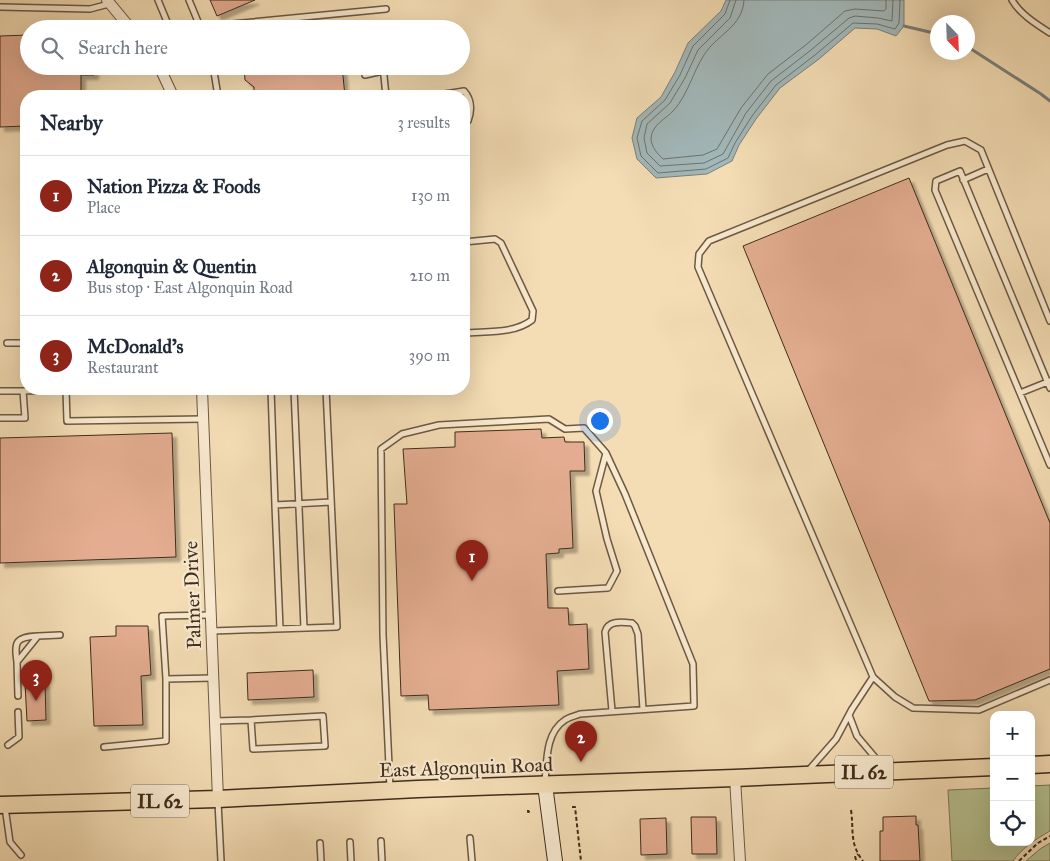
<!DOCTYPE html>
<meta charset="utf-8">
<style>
:root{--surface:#fff;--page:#f2f2f3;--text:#1f2937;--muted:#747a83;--line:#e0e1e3;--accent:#8f2418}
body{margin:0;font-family:"IM FELL Great Primer",serif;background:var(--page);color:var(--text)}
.controls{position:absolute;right:15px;bottom:15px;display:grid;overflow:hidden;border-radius:10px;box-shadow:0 5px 20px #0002}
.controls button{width:45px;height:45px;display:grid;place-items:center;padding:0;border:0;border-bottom:1px solid var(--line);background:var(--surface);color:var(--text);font:25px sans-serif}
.compass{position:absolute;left:930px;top:15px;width:45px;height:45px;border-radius:50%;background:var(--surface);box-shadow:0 5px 20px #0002;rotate:157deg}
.you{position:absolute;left:599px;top:420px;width:18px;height:18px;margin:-12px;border:4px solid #fff;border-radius:50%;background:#1a73e8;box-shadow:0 0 0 8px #1a73e833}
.badge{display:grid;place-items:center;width:32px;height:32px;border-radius:50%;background:var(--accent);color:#fff;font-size:16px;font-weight:700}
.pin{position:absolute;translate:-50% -41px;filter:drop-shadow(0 1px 2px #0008)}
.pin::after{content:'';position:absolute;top:26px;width:18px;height:15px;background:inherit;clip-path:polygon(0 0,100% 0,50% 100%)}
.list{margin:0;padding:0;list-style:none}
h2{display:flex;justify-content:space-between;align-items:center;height:65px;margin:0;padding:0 20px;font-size:21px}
h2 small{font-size:16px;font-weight:400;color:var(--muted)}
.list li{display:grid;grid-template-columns:32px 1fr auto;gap:15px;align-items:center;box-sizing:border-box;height:80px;padding:0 20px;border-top:1px solid var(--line)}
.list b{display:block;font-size:19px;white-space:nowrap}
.list p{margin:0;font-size:16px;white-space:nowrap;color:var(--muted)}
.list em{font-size:16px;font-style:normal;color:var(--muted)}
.icon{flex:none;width:28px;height:28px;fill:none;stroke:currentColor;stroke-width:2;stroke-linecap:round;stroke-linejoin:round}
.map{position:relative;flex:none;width:1050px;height:861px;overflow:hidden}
.search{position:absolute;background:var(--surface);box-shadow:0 5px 20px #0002;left:20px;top:20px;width:450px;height:55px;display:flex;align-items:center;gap:12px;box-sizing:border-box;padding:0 18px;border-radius:28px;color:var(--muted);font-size:19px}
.panel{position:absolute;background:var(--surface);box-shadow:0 5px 20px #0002;left:20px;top:90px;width:450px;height:305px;border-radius:20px}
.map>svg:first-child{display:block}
.green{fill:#b7c291;stroke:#7b7856}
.water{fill:#a2b8ba;stroke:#7a807b}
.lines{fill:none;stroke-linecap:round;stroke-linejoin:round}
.shore{stroke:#70726b;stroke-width:1}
.stream{stroke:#7a807b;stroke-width:3}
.building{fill:#e4ad91;stroke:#3f2d1c;filter:url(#shadow)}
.service-casing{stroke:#6c5942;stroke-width:8}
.minor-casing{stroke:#6c5942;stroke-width:12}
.secondary-casing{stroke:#3f2d1c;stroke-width:16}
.primary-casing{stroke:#3f2d1c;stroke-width:19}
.path{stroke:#3f2d1c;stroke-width:2;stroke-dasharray:4 2.5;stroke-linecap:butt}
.service{stroke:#f8e9cf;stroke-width:5}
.minor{stroke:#f8e9cf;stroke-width:10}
.secondary{stroke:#f8e9cf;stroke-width:14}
.primary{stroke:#f4ddb5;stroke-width:16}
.labels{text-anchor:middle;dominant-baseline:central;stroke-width:4.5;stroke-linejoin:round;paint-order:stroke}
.shield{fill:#f8e9cf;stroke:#766552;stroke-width:1}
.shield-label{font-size:19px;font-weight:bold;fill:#3f2d1c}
.street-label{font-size:20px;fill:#3f2d1c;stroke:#f8e9cf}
</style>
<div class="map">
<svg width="1050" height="861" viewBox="0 0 1050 861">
<defs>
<filter id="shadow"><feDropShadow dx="4.5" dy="4.5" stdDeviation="1" flood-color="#0004"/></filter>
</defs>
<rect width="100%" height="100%" fill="#f4ddb5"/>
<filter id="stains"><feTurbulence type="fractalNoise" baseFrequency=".004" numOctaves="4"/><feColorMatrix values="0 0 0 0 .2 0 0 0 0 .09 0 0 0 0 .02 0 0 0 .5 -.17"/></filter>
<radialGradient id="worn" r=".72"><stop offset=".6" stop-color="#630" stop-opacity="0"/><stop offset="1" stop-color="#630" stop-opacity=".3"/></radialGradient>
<path class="green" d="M 1050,785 L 1050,831 C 1036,839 1022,848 1013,861 L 952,861 L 948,790 L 994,788 L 994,842 L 1031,842 L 1031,786 Z
M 1050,843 L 1050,861 L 1026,861 L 1040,849 Z"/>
<path class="water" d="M 726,0 L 904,0 L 904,26 L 896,36 L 877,29 L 855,28 L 819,59 L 780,88 L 756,119 L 739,145 L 732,161 L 707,174 L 656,178 L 637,159 L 632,138 L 637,118 L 661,97 L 675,72 L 688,43 L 721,11 Z"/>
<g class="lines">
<path class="shore" d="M 730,0 L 725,14 L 693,46 L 680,75 L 665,100 L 642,121 L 637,138 L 641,156 L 658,173 L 706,169 L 728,158 L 735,143 L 752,116 L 776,85 L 815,55 L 853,23 L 877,24 L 895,29 L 899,23 L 900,0
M 736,0 L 730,18 L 698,50 L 685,78 L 670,103 L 647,124 L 644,138 L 647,153 L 660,166 L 704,163 L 723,154 L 746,113 L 771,81 L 811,50 L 849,18 L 855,16 L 878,18 L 892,21 L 893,0
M 744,0 C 743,27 716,35 704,55 C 693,72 688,94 674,110 C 666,119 651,125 651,139 C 652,148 657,153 663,159 L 703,155 L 717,149 L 741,108 L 768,74 L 807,44 L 845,11 L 855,9 L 884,11 L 886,9 L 886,0"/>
<path class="stream" d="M 904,26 L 938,34
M 968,47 L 1041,94 L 1050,101"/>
</g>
<path class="building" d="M 210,0 L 255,0 L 217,16 Z
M 29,35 L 29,66 L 94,66 L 94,75 L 81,75 L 81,96 L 26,96 L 26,126 L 0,127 L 0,36 Z
M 244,66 L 342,66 L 345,96 L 260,96 L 254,92 L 254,87 L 245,80 Z
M 909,178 L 1050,523 L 1050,669 L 975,700 L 929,701 L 743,246 Z
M 541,429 L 542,438 L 564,437 L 565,442 L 584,442 L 585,471 L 570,471 L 573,548 L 559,549 L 559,553 L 546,554 L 548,608 L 568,608 L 569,625 L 587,624 L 589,669 L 557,671 L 559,705 L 429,710 L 428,695 L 401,696 L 394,504 L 407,504 L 403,449 L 455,447 L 455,432 Z
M 172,433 L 176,557 L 0,563 L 0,438 Z
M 116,626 L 148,626 L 151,675 L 141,676 L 143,725 L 94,726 L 90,637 L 116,636 Z
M 313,670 L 314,697 L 248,700 L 247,673 Z
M 45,682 L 46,720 L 27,721 L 25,683 Z
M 916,816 L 916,825 L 918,825 L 920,861 L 880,861 L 880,831 L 883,831 L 883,817 Z
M 691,817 L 716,817 L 717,854 L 692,854 Z
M 666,818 L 667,854 L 641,855 L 640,819 Z"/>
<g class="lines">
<g class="service-casing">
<path id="service" d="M 158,0 L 170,29
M 189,0 L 201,29
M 1012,0 C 1020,14 1036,24 1050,33
M 0,7 L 90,9 L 109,4
M 213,29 L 232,24 L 386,9
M 213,66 L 218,96
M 363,66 L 365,75 L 383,71
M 383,66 L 386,96
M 432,96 L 464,91 C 472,100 472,110 468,121 L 464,121
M 963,180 L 988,169
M 464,242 L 495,239 L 501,243 L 533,311 L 532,320 C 514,334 487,331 464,333
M 1050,321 L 981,150 L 965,141 L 947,145 L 709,241 L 699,254 L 698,267 L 873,677 L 895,697 L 913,708 L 979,710 L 1050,680
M 7,343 L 26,343
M 1050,388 L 960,171 L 936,181 L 935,190 L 1050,465
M 271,389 L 275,505 L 331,502
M 294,389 L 304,628
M 66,390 L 150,389
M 0,391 L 23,391
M 1020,393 L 1050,381
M 0,418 L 25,418 L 23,391 L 66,390 L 67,421 L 203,419
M 275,505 L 280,629
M 558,591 L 608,588 L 617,571 L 607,539 L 596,491 L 606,453
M 212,631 L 337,627 L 326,389
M 17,662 C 14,641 16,637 38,636
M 166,679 L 162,616 L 211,615
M 18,696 L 17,662 L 38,636 L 60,635
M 612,711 L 605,632 C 608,620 622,622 632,623 L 635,626 L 638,634 L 643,709
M 849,715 L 857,736 L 884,768
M 215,721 L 251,720 L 253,749 L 325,746 L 323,716 L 251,720
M 8,745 L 19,737 L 18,712
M 104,747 L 166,741 L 166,679 L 213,678
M 808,771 L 836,739 L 852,709 L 873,677
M 390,788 L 383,635 L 381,449 L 402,434 L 439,425 L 549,419 L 565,429 L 584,428 L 606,453 L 625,494 L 693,664 L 694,706 L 580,714 C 575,716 569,717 565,720 C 545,733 547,762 545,782
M 218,802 L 221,861
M 5,807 L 10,842 L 21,855
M 470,838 L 472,861
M 381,841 L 382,861
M 350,842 L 351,861
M 320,843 L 321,861"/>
</g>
<g class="minor-casing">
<path id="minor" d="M 107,0 L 131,29
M 159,66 L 173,96
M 202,389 L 218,799
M 735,778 L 740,861"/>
</g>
<g class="secondary-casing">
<path id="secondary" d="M 545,785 L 555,861"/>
</g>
<g class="primary-casing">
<path id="primary" d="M 1031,765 L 1050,764
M 0,805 L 218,799 L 418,789 L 735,778 L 994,767"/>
</g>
<path class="path" d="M 572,807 L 575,807 L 581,861
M 528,810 L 528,812 L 531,811
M 851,810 C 854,830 849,843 863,861
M 856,860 L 855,856 L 858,854
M 1019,861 L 1038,843 L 1050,836"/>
<use href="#service" class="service"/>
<use href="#minor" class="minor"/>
<use href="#secondary" class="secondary"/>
<use href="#primary" class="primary"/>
</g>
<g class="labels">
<g class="shield">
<rect x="835" y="755.5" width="58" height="33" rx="4"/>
<rect x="131" y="784.5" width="58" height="33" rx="4"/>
</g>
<g class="shield-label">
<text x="864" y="772">IL 62</text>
<text x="160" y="801">IL 62</text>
</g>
<g class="street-label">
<text transform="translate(192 595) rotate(-92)">Palmer Drive</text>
<text transform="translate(466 767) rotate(-2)">East Algonquin Road</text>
</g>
</g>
<rect width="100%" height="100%" filter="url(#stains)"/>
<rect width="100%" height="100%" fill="url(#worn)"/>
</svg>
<div class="controls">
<button>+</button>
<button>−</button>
<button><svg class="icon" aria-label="locate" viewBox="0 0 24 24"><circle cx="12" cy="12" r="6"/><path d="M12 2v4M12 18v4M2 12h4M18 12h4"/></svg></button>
</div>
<svg class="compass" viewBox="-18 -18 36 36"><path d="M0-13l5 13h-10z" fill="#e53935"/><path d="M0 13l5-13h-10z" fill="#747a83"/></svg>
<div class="you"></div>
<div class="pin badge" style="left:472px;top:581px">1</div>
<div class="pin badge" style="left:581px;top:762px">2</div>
<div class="pin badge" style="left:36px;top:701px">3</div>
<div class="search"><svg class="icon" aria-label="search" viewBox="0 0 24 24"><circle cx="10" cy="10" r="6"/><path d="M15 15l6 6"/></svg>Search here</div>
<section class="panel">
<h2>Nearby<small>3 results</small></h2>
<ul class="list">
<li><span class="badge">1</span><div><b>Nation Pizza &amp; Foods</b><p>Place</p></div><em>130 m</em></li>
<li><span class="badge">2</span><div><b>Algonquin &amp; Quentin</b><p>Bus stop · East Algonquin Road</p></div><em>210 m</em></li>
<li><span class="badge">3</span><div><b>McDonald's</b><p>Restaurant</p></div><em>390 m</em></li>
</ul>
</section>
</div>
